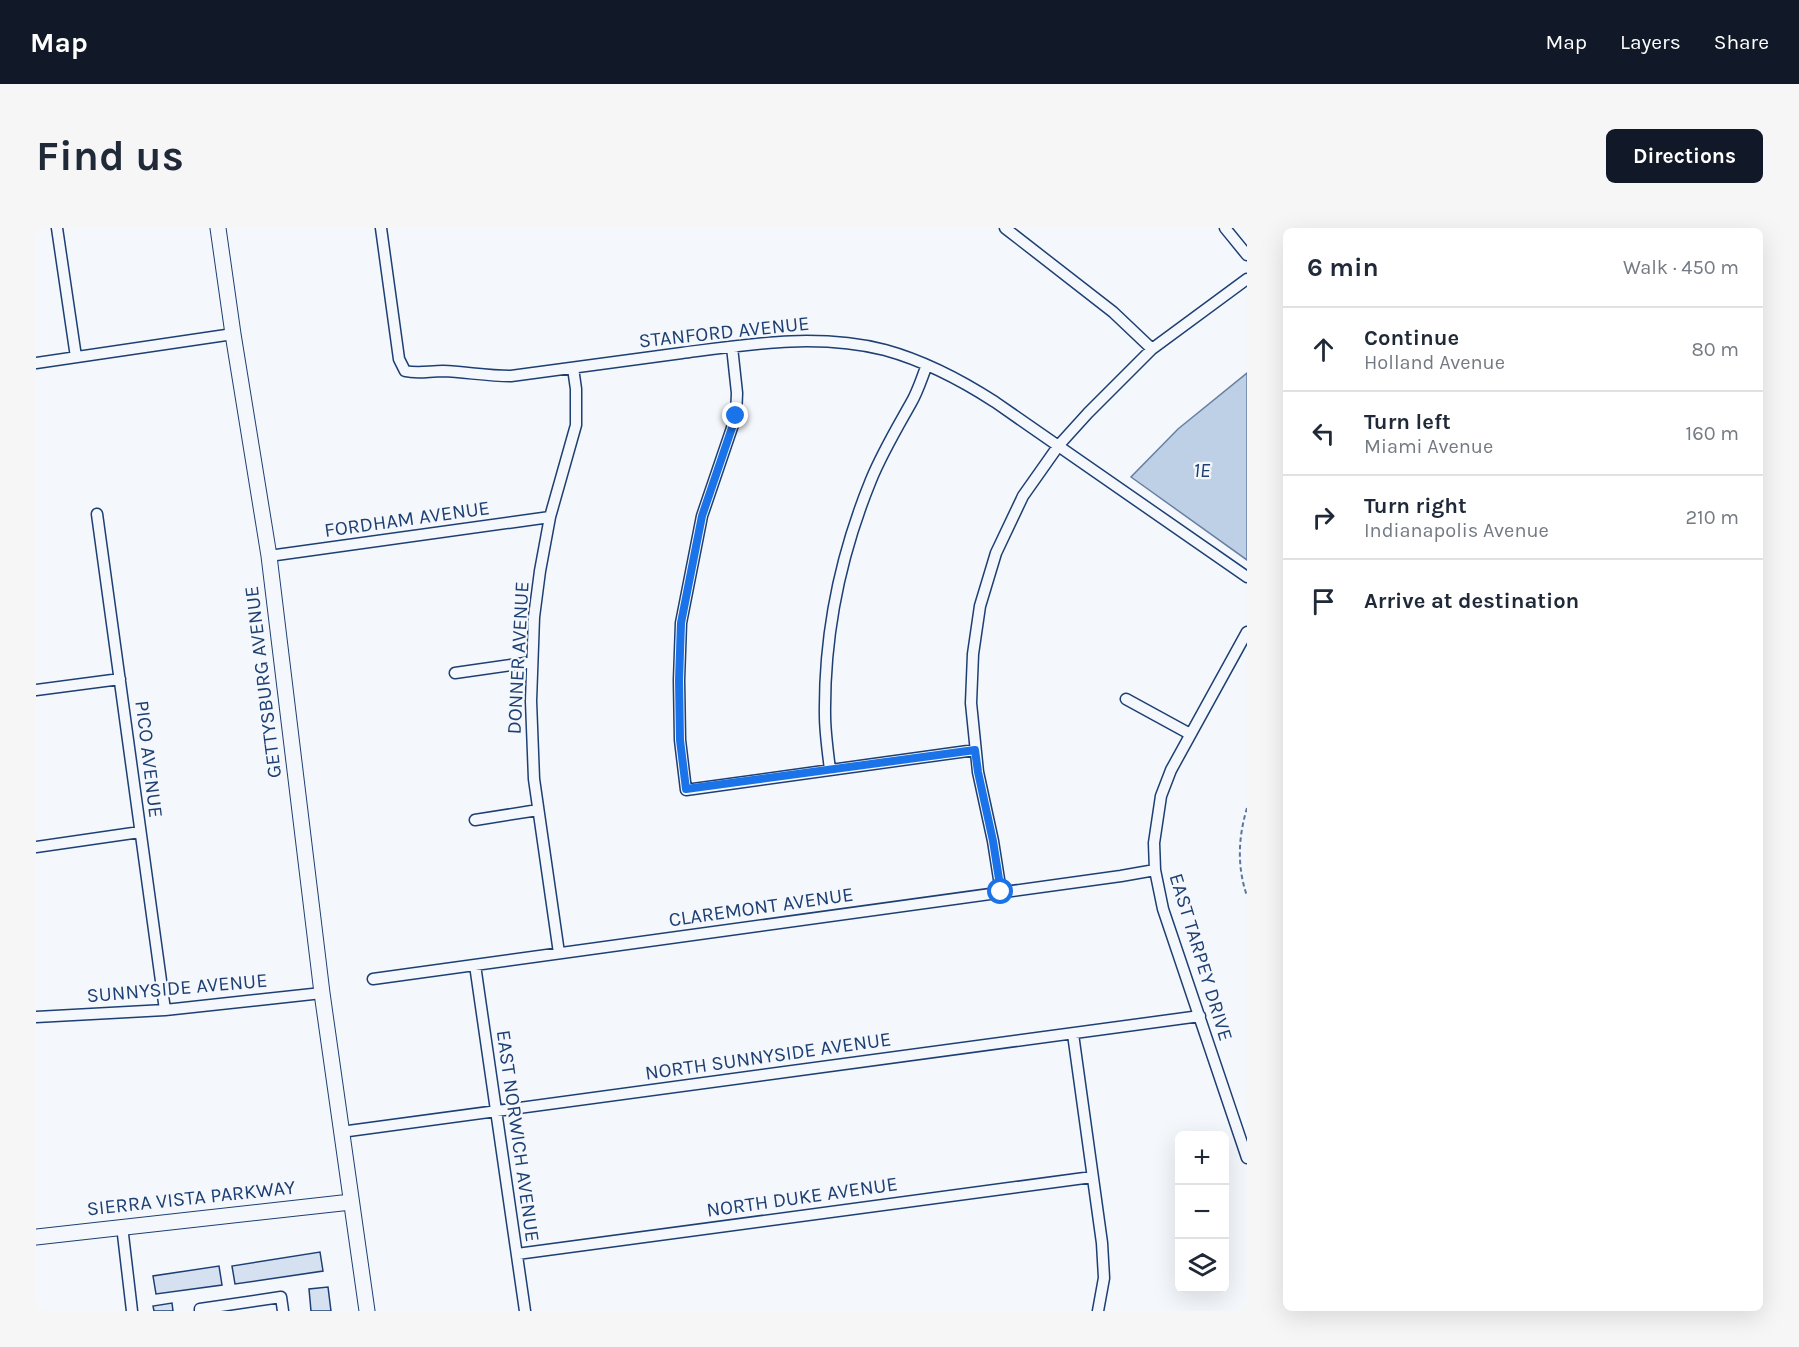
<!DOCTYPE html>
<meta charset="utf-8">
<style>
:root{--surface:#fff;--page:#f6f6f7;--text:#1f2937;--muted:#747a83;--line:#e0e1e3;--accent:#111827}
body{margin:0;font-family:Karla,sans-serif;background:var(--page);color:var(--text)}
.controls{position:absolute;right:18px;bottom:18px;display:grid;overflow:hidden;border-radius:9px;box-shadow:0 6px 24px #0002}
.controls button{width:54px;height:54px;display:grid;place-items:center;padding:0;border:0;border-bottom:2px solid var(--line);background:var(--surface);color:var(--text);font:30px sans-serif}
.stop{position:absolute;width:18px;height:18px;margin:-14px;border:4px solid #1a73e8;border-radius:50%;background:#fff}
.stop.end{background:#1a73e8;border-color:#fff;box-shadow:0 2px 6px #0008}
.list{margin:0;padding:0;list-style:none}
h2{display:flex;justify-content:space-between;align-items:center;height:78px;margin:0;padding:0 24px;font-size:26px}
h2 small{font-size:20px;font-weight:400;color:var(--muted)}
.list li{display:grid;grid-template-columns:39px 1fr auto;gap:18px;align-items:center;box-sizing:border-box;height:84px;padding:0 24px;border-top:2px solid var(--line)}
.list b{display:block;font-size:22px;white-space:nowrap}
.list p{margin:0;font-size:20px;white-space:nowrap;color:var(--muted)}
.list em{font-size:20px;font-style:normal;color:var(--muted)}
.icon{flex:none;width:33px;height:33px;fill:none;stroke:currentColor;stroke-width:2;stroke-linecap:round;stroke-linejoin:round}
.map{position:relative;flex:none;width:1211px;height:1083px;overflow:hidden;border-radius:9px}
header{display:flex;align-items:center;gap:36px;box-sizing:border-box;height:84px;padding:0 30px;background:var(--accent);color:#fff}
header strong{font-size:28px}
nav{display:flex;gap:33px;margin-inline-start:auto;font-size:21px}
.intro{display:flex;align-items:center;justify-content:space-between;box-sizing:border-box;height:144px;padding:0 36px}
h1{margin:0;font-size:42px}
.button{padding:15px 27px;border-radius:9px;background:var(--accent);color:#fff;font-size:21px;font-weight:700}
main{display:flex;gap:36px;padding:0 36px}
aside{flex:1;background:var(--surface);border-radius:9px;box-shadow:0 6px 24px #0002}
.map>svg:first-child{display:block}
.water{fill:#bed0e5;stroke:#687fa3;stroke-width:1.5}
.building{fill:#d5e0f0;stroke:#1d3f73;stroke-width:1.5}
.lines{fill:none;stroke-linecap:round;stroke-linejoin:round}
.street-casing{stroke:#1d3f73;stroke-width:13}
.secondary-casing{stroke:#1d3f73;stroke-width:17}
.path{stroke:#5e769c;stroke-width:2;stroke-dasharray:4.5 3;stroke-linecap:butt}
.street{stroke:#f4f7fb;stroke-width:10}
.secondary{stroke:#f4f7fb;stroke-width:15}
.route{stroke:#1a73e8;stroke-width:8}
.labels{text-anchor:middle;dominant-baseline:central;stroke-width:4.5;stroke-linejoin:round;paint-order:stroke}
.street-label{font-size:20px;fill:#1d3f73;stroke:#f4f7fb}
.water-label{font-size:21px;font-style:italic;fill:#1d3f73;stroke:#f4f7fb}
</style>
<header>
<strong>Map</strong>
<nav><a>Map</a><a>Layers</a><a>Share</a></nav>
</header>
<div class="intro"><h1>Find us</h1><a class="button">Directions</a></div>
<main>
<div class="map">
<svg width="1211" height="1083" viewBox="0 0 1211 1083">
<rect width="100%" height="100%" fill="#f4f7fb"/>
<path class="water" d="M 1211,145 L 1211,332 L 1095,249 L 1142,201 Z"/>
<path class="building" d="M 284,1024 L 287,1043 L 199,1056 L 196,1038 Z
M 183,1038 L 186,1057 L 120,1066 L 117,1048 Z
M 292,1059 L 295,1083 L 275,1083 L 273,1061 Z
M 136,1075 L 137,1083 L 118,1083 L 117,1078 Z"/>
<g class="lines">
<g class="street-casing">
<path id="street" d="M 21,0 L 40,129
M 345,0 L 363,131 L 369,143 C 382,146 393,143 407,143 C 430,144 452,148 475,148 C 532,140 589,133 646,125 C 714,116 781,105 849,122 C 889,133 925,152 959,174 L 1211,349
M 969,0 L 1077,84 L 1116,121
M 1189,0 L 1211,27
M 696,119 L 701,165 L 700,188 L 666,288 L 645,395 L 643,452 L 644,512 L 650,562 L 939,522
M 0,135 L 197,106
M 61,286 L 129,782
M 233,328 L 514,289
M 1211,404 L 1135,542 L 1125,568 L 1118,615 L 1119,642 L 1127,681 L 1211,930
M 419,445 L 496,434
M 0,462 L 84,451
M 1090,471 L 1154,506
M 794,542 C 792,524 789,505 789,487 C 788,405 804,328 835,252 C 846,225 861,200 875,175 C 882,163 886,149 891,137
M 439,592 L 502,582
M 0,619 L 104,604
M 965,664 L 957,613 L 942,544 L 935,475 L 937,426 L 944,378 L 960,325 L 987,268 L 1023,217 L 1052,185 L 1116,121 L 1211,51
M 523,725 L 498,551 L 495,473 L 498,389 L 504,343 L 514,289 L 540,197 L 540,161 L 537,140
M 439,737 L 489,1083
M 337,751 L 1085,648 L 1119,642
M 0,789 L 129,782 L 286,765
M 1037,806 L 1066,1015 L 1068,1050 L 1062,1083
M 305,904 L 1164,788
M 86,998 L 96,1083
M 481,1026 L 1056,949
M 164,1083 L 164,1081 L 245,1069 L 247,1083"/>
</g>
<g class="secondary-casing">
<path id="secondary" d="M 182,0 L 197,106 L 233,328 L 286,765 L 331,1083
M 0,1009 L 315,974"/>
</g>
<path class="path" d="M 1211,580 C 1202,610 1201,639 1211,668"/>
<use href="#street" class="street"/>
<use href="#secondary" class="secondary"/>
</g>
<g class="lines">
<path class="route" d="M 700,188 L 666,288 L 645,395 L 643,452 L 644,512 L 650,561 L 939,522 L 942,544 L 957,613 L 965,664"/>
</g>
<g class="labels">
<g class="street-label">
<text transform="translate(688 104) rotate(-6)">STANFORD AVENUE</text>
<text transform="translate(371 291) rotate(-8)">FORDHAM AVENUE</text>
<text transform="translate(482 430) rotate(-87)">DONNER AVENUE</text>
<text transform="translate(227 454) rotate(-97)">GETTYSBURG AVENUE</text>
<text transform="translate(113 531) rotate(83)">PICO AVENUE</text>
<text transform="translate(725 679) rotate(-8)">CLAREMONT AVENUE</text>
<text transform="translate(1165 729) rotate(73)">EAST TARPEY DRIVE</text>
<text transform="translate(141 760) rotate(-5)">SUNNYSIDE AVENUE</text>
<text transform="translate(732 828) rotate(-8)">NORTH SUNNYSIDE AVENUE</text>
<text transform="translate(482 908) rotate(82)">EAST NORWICH AVENUE</text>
<text transform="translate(766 969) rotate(-8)">NORTH DUKE AVENUE</text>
<text transform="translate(155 970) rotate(-6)">SIERRA VISTA PARKWAY</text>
</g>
<g class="water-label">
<text x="1166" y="242">1E</text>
</g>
</g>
</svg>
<div class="controls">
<button>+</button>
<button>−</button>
<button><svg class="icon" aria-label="layers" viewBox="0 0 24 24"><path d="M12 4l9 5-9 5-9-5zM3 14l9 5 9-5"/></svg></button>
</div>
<div class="stop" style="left:965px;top:664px"></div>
<div class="stop end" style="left:700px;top:188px"></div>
</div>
<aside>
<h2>6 min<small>Walk · 450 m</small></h2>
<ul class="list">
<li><svg class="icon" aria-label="ahead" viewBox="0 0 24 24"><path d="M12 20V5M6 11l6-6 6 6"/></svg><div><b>Continue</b><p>Holland Avenue</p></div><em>80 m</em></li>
<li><svg class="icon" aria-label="left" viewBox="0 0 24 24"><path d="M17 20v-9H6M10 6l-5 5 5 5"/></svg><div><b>Turn left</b><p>Miami Avenue</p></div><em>160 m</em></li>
<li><svg class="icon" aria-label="right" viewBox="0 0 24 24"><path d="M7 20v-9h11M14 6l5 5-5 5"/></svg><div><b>Turn right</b><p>Indianapolis Avenue</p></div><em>210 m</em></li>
<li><svg class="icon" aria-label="arrive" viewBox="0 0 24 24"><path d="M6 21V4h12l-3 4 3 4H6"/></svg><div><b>Arrive at destination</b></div></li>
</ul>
</aside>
</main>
